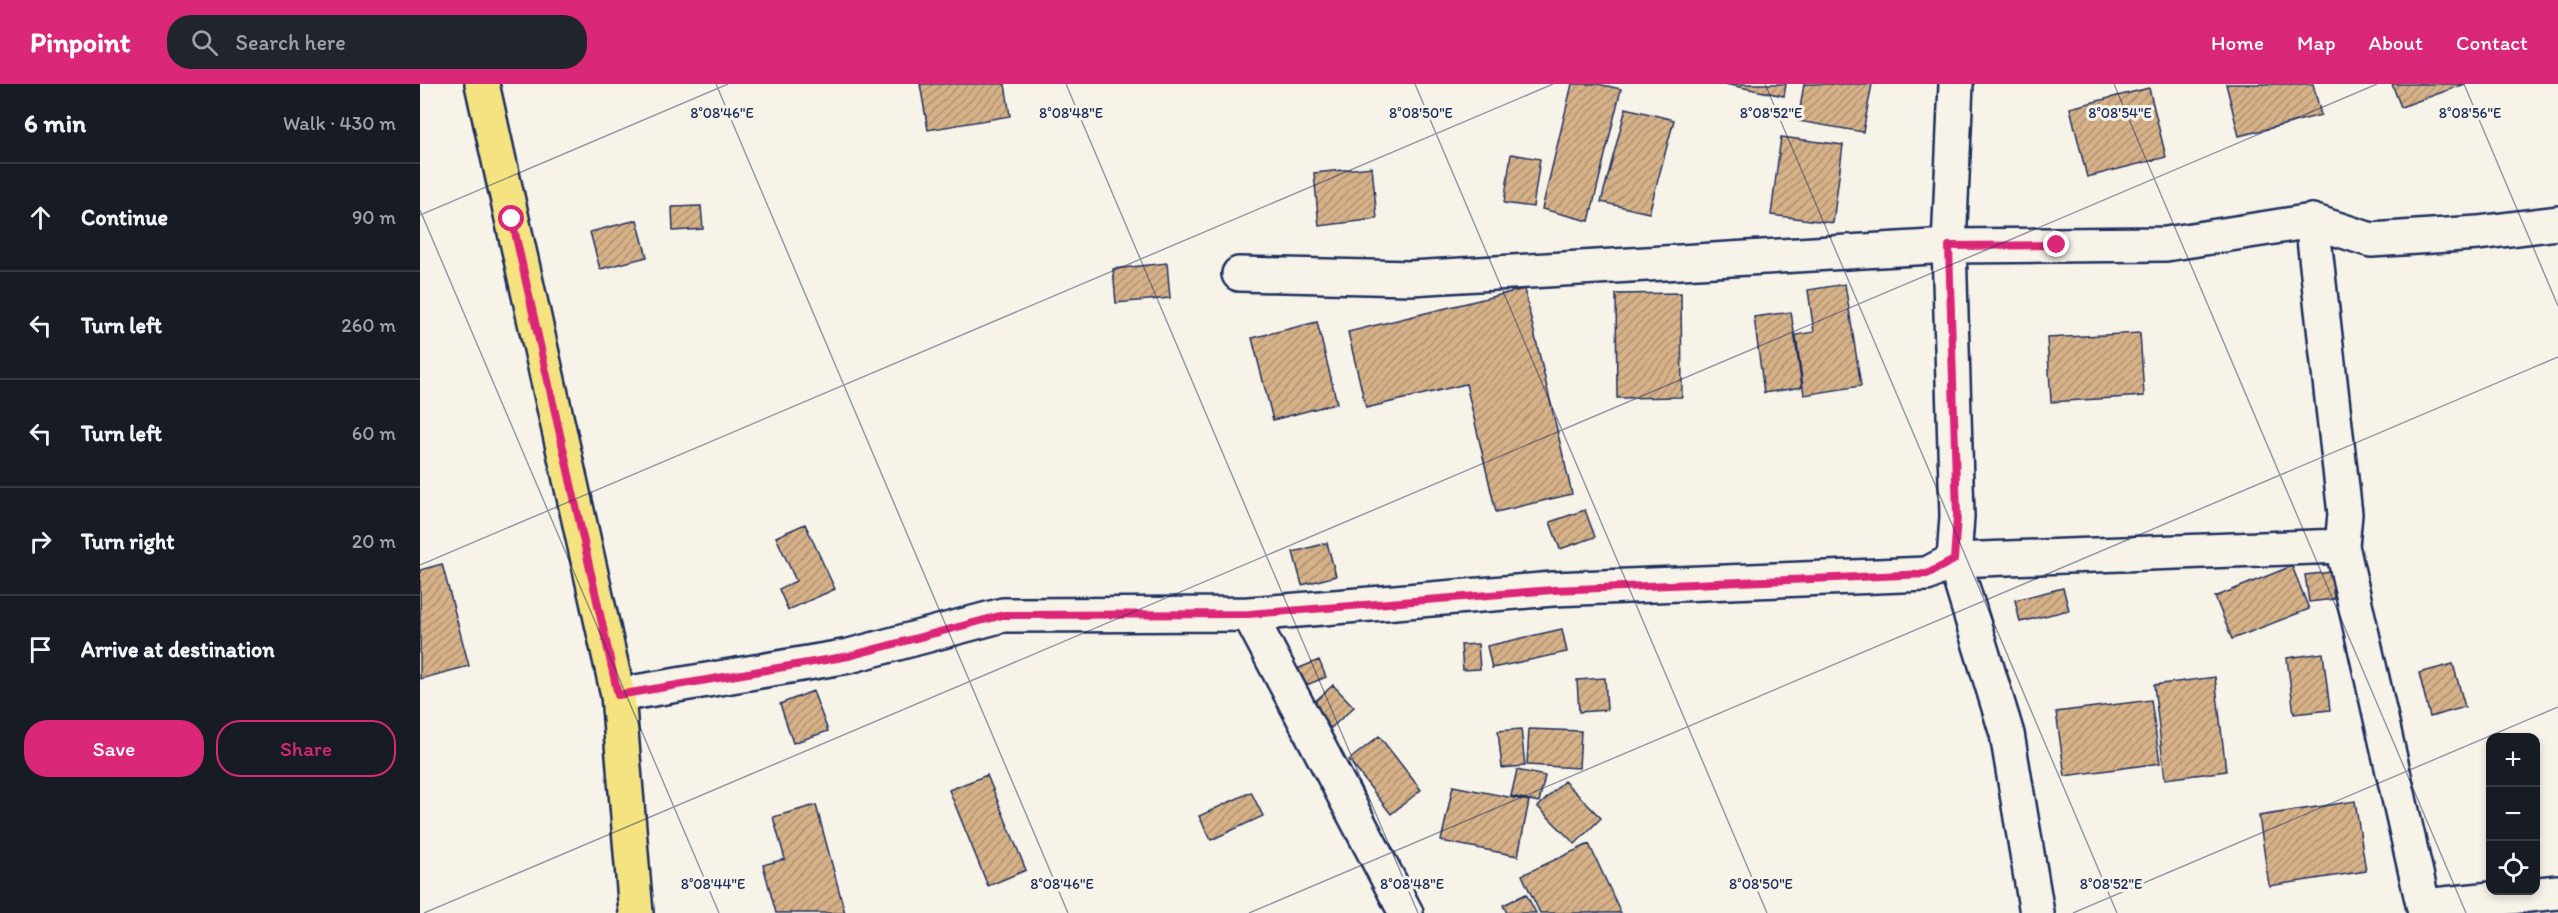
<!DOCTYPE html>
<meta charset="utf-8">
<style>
:root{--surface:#171b24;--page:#20242c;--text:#f1f3f6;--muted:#9ea1a6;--line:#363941;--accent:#db2777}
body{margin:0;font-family:Itim,sans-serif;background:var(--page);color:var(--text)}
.controls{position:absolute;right:18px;bottom:18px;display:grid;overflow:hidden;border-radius:12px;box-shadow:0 3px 9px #0003}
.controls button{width:54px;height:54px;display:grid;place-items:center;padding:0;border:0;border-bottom:2px solid var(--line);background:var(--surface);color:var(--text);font:30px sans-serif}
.stop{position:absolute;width:18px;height:18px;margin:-14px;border:4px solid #db2777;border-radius:50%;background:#fff}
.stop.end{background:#db2777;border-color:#fff;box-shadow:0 2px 6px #0008}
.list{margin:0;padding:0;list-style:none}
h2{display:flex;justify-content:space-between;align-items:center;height:78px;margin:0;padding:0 24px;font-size:26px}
h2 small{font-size:20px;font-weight:400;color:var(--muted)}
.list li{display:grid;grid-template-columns:39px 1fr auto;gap:18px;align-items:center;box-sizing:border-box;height:108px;padding:0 24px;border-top:2px solid var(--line)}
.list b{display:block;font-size:22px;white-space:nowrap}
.list em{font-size:20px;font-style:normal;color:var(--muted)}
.actions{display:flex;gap:12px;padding:18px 24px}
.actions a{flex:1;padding:14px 0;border:2px solid var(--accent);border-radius:24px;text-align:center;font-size:21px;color:var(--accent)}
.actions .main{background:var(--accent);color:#fff}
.icon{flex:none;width:33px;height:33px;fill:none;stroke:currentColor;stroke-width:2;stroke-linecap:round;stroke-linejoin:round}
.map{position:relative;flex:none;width:2138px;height:829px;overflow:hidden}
header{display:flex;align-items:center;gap:36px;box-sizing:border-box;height:84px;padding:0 30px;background:var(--accent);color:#fff}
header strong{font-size:28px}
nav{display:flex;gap:33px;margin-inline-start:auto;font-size:21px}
.search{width:420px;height:54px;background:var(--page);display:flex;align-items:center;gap:15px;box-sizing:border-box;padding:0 21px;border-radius:24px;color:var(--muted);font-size:22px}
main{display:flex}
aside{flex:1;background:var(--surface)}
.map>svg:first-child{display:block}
.building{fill:url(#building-hatch);stroke:#1b2f5e;stroke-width:1.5}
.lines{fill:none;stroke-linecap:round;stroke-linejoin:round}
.street-casing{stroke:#1b2f5e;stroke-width:38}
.primary-casing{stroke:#1b2f5e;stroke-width:38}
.street{stroke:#f7f3e8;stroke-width:33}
.primary{stroke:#f5e382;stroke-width:33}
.route{stroke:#db2777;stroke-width:8}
.ticks{fill:none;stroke:#1b2f5e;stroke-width:1.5;stroke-opacity:0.45}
.ticks-label{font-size:15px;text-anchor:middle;fill:#1b2f5e;stroke:#f7f3e8;stroke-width:6;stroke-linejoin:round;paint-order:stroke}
</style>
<header>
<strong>Pinpoint</strong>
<div class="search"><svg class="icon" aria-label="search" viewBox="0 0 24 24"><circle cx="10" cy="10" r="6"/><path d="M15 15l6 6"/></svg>Search here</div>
<nav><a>Home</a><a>Map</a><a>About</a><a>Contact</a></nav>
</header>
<main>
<aside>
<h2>6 min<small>Walk · 430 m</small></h2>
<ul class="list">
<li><svg class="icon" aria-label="ahead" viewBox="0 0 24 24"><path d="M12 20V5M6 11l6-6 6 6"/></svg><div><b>Continue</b></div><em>90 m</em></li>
<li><svg class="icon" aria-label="left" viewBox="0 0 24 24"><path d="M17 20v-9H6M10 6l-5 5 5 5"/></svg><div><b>Turn left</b></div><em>260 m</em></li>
<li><svg class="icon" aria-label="left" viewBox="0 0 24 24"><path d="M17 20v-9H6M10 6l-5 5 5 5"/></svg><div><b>Turn left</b></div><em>60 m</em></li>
<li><svg class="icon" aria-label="right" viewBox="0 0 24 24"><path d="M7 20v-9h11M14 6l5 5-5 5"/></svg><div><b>Turn right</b></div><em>20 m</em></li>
<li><svg class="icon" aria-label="arrive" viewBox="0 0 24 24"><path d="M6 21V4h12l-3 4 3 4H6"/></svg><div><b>Arrive at destination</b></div></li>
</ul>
<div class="actions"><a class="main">Save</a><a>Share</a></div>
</aside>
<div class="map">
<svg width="2138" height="829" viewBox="0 0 2138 829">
<defs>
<pattern id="building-hatch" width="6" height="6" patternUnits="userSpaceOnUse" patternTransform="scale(1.5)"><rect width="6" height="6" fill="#d7b289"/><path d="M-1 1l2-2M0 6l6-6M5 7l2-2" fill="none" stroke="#ae9173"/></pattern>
</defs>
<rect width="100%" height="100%" fill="#f7f3e8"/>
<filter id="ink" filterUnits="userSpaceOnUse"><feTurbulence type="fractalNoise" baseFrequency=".0167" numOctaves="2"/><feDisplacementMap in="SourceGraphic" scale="12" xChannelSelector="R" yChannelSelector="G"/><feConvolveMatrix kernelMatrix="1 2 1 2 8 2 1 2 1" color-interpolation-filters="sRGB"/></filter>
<g filter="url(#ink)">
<path class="building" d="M 500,0 L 585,0 L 590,32 L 508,46 Z
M 1152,0 L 1178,0 L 1201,5 L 1169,137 L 1122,125 Z
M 1305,0 L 1366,0 L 1364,12 Z
M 1384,0 L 1452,0 L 1443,48 L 1378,37 Z
M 1806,0 L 1893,0 L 1901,31 L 1819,52 Z
M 1972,0 L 2045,0 L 1981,23 Z
M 1729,4 L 1746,73 L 1667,93 L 1650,24 Z
M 1206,24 L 1254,36 L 1229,129 L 1181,118 Z
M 1361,53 L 1423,61 L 1413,139 L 1351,131 Z
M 1091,70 L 1120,75 L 1113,123 L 1084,119 Z
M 952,83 L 957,135 L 899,142 L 894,89 Z
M 281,122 L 283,145 L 253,147 L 252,123 Z
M 217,136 L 227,173 L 180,185 L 170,148 Z
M 747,179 L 750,214 L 696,219 L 693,185 Z
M 1425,200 L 1441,302 L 1384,311 L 1376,251 L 1394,248 L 1388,206 Z
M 1104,205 L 1152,410 L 1076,428 L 1046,300 L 946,324 L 928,248 Z
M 1261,209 L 1262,313 L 1197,314 L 1196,210 Z
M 1371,228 L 1382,303 L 1344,309 L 1334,233 Z
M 897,238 L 917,319 L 853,336 L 832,254 Z
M 1720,249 L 1724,312 L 1631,318 L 1627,254 Z
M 1165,426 L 1175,453 L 1140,465 L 1130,438 Z
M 385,440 L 415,505 L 368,526 L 359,505 L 376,497 L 356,453 Z
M 907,459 L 916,492 L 882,501 L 873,468 Z
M 22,480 L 49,582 L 0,595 L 0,486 Z
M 1872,482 L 1889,525 L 1812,555 L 1795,513 Z
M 1912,488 L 1914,515 L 1889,518 L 1885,491 Z
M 1643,504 L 1649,526 L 1600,538 L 1595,516 Z
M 1142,545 L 1147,568 L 1072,584 L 1067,562 Z
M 1058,560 L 1060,585 L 1043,586 L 1041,561 Z
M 1903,569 L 1910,626 L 1874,630 L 1867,574 Z
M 899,576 L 906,593 L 874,606 L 867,589 Z
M 2033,580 L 2045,623 L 2010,633 L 1999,589 Z
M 1795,593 L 1806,687 L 1745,695 L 1734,601 Z
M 1185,594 L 1187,626 L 1159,628 L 1157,596 Z
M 913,601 L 934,623 L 911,644 L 890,622 Z
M 393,607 L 408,647 L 373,659 L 360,620 Z
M 1731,616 L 1740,679 L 1645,692 L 1636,628 Z
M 1101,645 L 1105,682 L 1082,684 L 1078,647 Z
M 1109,645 L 1161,647 L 1159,684 L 1107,681 Z
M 959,652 L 1001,706 L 971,730 L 929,676 Z
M 1097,686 L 1125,692 L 1119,718 L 1091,712 Z
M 567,691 L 606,786 L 568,802 L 529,706 Z
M 1144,697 L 1181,734 L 1155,760 L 1118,723 Z
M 1033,702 L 1109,717 L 1098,772 L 1021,757 Z
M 831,708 L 843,732 L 791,756 L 779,732 Z
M 1935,717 L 1946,787 L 1849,802 L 1839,732 Z
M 396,721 L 425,829 L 356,829 L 343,781 L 365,775 L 353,733 Z
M 1169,760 L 1201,829 L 1120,829 L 1102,791 Z
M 1106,810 L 1116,829 L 1087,829 L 1083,821 Z"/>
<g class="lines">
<g class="street-casing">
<path id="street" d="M 819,190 L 991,194 L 1529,162 L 1746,160 L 1892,137 L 1951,156 L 2058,149 L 2138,139
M 1922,462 L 2005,829
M 829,530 L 986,829
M 198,611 L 429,572 L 583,531 L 829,530 L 1133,505 L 1507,490 L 1534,476 L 1537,432 L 1529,162 L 1536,0
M 2005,822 L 2138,808
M 1617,829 L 1587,650 L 1534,476 L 1922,462 L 1925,430 L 1892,137"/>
</g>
<g class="primary-casing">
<path id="primary" d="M 62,0 L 198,611 L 216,829"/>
</g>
<use href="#street" class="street"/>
<use href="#primary" class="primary"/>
</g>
</g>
<g class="lines" filter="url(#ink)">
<path class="route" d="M 92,135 L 198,611 L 429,572 L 583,531 L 829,530 L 1133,506 L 1507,490 L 1534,476 L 1537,432 L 1529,162 L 1637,161"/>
</g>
<path class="ticks" d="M 296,0 L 648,829M 646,0 L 998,829M 995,0 L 1347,829M 1345,0 L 1697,829M 1694,0 L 2046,829M 2044,0 L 2138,222M 0,126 L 299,829M 0,131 L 308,0M 0,481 L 1133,0M 4,829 L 1957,0M 829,829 L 2138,273M 1653,829 L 2138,623"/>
<g class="ticks-label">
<text x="302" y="34">8°08'46"E</text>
<text x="651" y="34">8°08'48"E</text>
<text x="1001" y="34">8°08'50"E</text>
<text x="1351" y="34">8°08'52"E</text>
<text x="1700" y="34">8°08'54"E</text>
<text x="2050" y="34">8°08'56"E</text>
<text x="293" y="805">8°08'44"E</text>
<text x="642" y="805">8°08'46"E</text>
<text x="992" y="805">8°08'48"E</text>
<text x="1341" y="805">8°08'50"E</text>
<text x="1691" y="805">8°08'52"E</text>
</g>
</svg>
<div class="controls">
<button>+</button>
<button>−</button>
<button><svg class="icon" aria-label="locate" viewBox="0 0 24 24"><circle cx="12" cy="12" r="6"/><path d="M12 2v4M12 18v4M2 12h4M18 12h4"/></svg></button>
</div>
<div class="stop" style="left:92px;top:135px"></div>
<div class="stop end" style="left:1637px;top:161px"></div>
</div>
</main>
